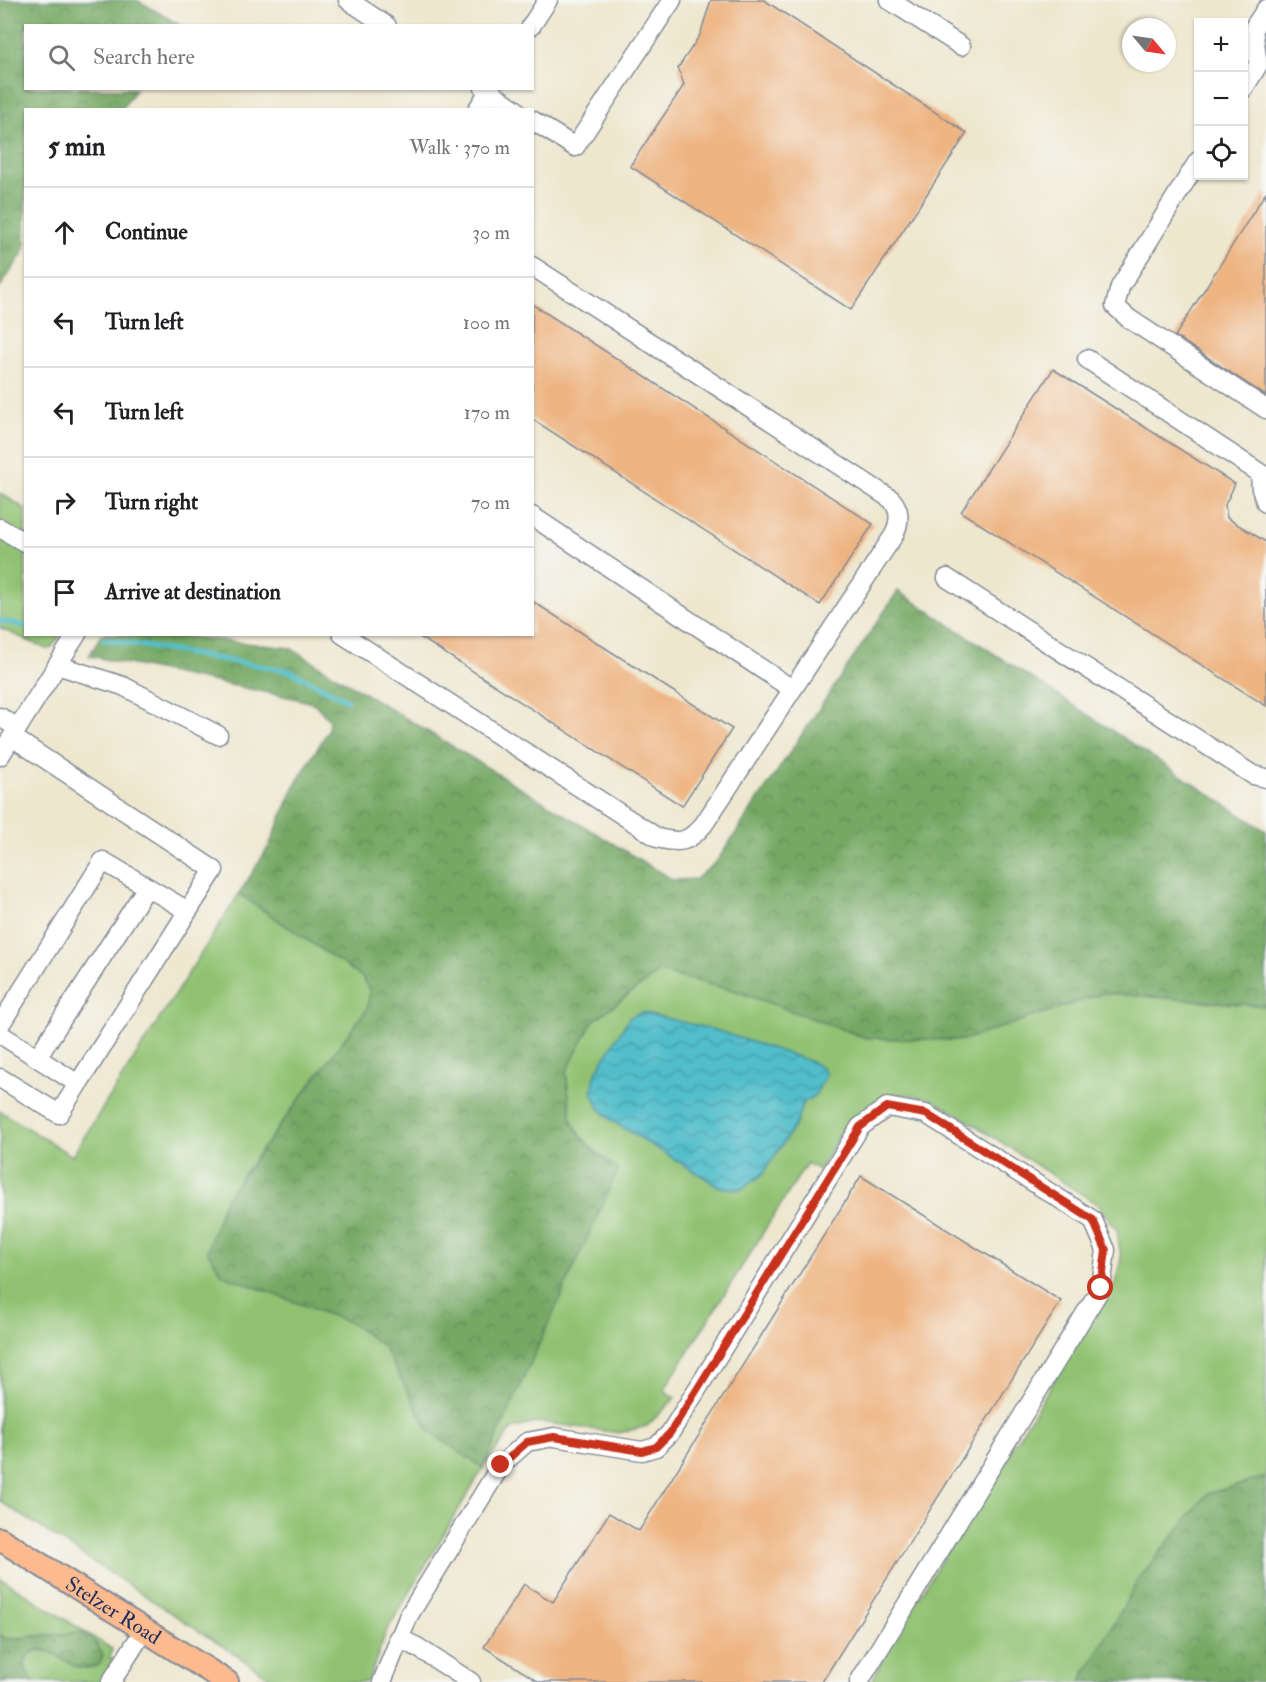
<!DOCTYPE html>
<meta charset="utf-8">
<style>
:root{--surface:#fff;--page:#f2f2f2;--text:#202124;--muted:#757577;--line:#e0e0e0}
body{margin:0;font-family:"IM FELL Double Pica",serif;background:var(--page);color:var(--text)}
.controls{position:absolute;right:18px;top:18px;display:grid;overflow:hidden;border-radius:0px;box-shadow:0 2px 4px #0004}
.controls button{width:54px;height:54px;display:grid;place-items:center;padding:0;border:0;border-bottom:2px solid var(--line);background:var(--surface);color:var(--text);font:30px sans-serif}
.compass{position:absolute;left:1122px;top:18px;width:54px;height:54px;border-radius:50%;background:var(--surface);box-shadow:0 2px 4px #0004;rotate:119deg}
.stop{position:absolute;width:18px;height:18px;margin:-14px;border:4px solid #c8321e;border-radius:50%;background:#fff}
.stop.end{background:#c8321e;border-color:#fff;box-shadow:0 2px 6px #0008}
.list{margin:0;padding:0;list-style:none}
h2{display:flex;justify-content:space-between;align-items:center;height:78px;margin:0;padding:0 24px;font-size:26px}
h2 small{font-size:20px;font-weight:400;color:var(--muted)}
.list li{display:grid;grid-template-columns:39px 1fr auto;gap:18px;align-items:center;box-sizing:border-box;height:90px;padding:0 24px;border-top:2px solid var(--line)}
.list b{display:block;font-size:22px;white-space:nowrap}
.list em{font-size:20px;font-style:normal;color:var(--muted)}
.icon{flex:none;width:33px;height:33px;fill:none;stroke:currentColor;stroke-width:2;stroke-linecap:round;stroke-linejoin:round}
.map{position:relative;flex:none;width:1266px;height:1682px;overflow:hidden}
.search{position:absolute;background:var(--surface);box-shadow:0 2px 4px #0004;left:24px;top:24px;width:510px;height:66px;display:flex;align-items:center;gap:15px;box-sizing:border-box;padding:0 21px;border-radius:0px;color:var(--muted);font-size:22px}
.panel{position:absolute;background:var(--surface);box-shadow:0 2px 4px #0004;left:24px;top:108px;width:510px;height:528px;border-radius:0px}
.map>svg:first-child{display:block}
.grass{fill:#91c272;stroke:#567868;stroke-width:1.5;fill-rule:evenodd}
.forest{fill:url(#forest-crowns);stroke:#486c61;stroke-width:1.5}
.water{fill:url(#water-waves);stroke:#367694;stroke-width:1.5}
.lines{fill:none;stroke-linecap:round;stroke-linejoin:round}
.stream{stroke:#51beca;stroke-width:5}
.building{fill:#eeb481}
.minor-casing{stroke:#848b96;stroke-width:21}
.major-casing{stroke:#848b96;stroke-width:26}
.minor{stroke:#fff;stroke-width:18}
.major{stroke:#fcba8e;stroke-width:22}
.route{stroke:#c8321e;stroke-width:8}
.labels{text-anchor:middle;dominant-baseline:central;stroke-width:4.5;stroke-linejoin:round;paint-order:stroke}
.street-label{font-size:21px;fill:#1b2f5e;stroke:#f6f6f2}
</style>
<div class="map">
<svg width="1266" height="1682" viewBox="0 0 1266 1682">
<defs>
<pattern id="forest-crowns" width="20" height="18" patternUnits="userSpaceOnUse" patternTransform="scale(1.5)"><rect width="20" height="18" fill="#74a864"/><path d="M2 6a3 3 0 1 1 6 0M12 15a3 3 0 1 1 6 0" fill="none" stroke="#5e8956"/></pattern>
<pattern id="water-waves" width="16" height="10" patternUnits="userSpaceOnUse" patternTransform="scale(1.5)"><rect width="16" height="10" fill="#51beca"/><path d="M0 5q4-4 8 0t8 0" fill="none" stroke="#429ba7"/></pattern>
</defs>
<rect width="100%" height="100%" fill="#f6f6f2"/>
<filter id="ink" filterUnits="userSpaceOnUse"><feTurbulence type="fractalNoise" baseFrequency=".0167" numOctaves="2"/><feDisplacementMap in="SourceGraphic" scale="12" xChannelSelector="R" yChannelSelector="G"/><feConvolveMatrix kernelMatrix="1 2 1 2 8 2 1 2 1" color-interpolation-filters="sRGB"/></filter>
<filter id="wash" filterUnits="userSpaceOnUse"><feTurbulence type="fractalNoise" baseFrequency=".008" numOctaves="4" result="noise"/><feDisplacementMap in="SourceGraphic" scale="24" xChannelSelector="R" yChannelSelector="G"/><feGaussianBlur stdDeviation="1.35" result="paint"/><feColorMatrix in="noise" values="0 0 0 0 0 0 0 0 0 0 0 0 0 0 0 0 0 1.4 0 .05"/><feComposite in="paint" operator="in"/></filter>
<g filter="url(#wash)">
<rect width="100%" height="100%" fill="#eee7ce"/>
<path class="grass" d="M 0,493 L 25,509 L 26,634 L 61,635 L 51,648 L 46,649 L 0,628 Z
M 239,894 L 362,977 L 370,991 L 367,1009 L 225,1199 L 223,1275 L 351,1323 L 383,1346 L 430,1432 L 618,1171 L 587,1144 L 572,1122 L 566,1072 L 593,1021 L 659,972 L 733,990 L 867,1038 L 963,1040 L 1104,993 L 1266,1006 L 1266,1477 L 1207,1494 L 1088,1668 L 1081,1682 L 872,1682 L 886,1649 L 1115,1283 L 1121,1259 L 1117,1230 L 1100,1206 L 959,1115 L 928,1098 L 905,1094 L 884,1096 L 849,1120 L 819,1170 L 807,1163 L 664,1390 L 675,1398 L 647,1426 L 619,1433 L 540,1422 L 512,1429 L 483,1468 L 386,1632 L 368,1682 L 277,1682 L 0,1501 L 0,1111 L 72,1156 ZM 822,1067 L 826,1075 L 815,1095 L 802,1103 L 763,1174 L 741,1189 L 720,1187 Z
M 0,1578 L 112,1649 L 110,1658 L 117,1661 L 104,1682 L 33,1682 C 31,1678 27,1674 26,1669 C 20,1650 42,1648 55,1653 C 62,1657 69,1662 75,1667 L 47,1635 L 7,1639 L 0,1635 Z"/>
<path class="forest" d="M 0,0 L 137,0 L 180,25 L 26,26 L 26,88 L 136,89 L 122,109 L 26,110 L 25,250 L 0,287 Z
M 898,591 L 1266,831 L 1266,1006 L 1104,993 L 963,1040 L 867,1038 L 733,990 L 659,972 L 593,1021 L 566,1072 L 572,1123 L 587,1144 L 618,1170 L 483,1468 L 430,1432 L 383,1346 L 351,1323 L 223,1275 L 207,1251 L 225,1199 L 367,1009 L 370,991 L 362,977 L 239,894 L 269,846 L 295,785 L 328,731 L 329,720 L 315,704 L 298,699 L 89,656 L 102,634 L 173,635 L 290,648 L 673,880 L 696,879 L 717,861 Z
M 1266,1477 L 1266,1682 L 1081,1682 L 1140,1577 L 1207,1494 Z
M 82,1632 L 95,1642 L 103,1655 L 99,1665 C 91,1668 83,1670 75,1666 C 62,1661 41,1638 28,1656 C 21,1665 28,1674 33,1682 L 0,1682 L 0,1635 L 7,1639 Z"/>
<path class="water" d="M 641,1012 L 715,1030 L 804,1059 L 822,1067 L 826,1075 L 815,1095 L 802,1104 L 797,1122 L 763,1174 L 741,1189 L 720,1187 L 612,1121 L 599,1108 L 592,1091 L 596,1072 L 629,1018 Z"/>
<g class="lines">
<path class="stream" d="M 0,621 L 26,626
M 103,639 L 290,671 L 347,700"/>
</g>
<g id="blocks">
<path class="building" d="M 711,0 L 764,0 L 967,133 L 851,310 L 630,166 L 684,85 L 678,68 L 700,35 Z
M 1266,192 L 1266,396 L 1175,336 Z
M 532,304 L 873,524 L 820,605 L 532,419 Z
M 1053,369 L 1235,484 L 1225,505 L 1227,518 L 1266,542 L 1266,706 L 961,512 Z
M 532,601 L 732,729 L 682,806 L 415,634 L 532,634 Z
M 861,1176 L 1061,1301 L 822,1682 L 539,1682 L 484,1647 L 524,1584 L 553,1602 L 609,1513 L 639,1531 Z"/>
</g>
</g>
<g filter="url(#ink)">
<use href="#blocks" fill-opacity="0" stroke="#848b96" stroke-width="1.5"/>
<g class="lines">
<g class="minor-casing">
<path id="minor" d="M 348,0 L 387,26
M 889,0 L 961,46
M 531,26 L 548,0
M 484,88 L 516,110
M 1244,88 L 1258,65 L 1253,29 L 1266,9
M 477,110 L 491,88
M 532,120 L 575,147 L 672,0
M 1198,161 L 1120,287 L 1115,306 L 1128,318 L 1266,409
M 1087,359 L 1266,477
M 1260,474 L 1261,489 L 1266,503
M 532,516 L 792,689
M 0,528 L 26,543
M 947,578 L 1253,775 L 1266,778
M 342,634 L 658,838 C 681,844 689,842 704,824 L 894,535 C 900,522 901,510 891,499 L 532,266
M 57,665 L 123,686 L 218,735
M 0,717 L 18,728
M 0,756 L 77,634
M 0,1025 L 103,861 L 188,911
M 0,1034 L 78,1084 L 214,870 L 12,737
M 37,1058 L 147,887
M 0,1078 L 59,1114 L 78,1084
M 398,1638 L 417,1647 L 471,1682
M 111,1682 L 144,1630
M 382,1682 L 409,1615 L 501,1465 L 527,1442 L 554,1437 L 642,1451 L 656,1447 L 670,1433 L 860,1127 L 887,1107 L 926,1114 L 1093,1220 L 1106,1250 L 1101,1288 L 859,1682"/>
</g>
<g class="major-casing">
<g id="major">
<path id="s1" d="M 0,1539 L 227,1682"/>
</g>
</g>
<use href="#minor" class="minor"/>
<use href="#major" class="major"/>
</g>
</g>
<g class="lines" filter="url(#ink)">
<path class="route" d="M 501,1465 L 527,1442 L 554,1437 L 642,1451 L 656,1447 L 670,1433 L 860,1127 L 887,1107 L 926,1114 L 1093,1220 L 1106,1250 L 1101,1288"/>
</g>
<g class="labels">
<g class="street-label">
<text stroke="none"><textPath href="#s1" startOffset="134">Stelzer Road</textPath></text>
</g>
</g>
</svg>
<div class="controls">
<button>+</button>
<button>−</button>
<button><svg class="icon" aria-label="locate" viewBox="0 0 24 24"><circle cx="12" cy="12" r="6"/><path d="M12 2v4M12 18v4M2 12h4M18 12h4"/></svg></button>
</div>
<svg class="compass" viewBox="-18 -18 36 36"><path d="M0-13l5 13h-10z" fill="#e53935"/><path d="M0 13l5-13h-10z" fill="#757577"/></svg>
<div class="stop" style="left:1101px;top:1288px"></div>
<div class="stop end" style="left:501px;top:1465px"></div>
<div class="search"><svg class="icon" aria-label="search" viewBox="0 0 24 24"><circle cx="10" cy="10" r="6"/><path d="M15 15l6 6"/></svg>Search here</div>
<section class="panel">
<h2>5 min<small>Walk · 370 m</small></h2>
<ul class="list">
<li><svg class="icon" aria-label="ahead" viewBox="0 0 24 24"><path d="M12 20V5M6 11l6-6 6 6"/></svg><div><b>Continue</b></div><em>30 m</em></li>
<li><svg class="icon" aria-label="left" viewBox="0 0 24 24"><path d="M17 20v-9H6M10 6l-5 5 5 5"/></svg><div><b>Turn left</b></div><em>100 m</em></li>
<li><svg class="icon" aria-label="left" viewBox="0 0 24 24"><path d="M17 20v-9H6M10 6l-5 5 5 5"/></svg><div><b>Turn left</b></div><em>170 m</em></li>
<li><svg class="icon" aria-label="right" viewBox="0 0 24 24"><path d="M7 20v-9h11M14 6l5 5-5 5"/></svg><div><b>Turn right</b></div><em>70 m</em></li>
<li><svg class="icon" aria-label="arrive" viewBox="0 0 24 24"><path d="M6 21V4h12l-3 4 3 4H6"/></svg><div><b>Arrive at destination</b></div></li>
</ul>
</section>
</div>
